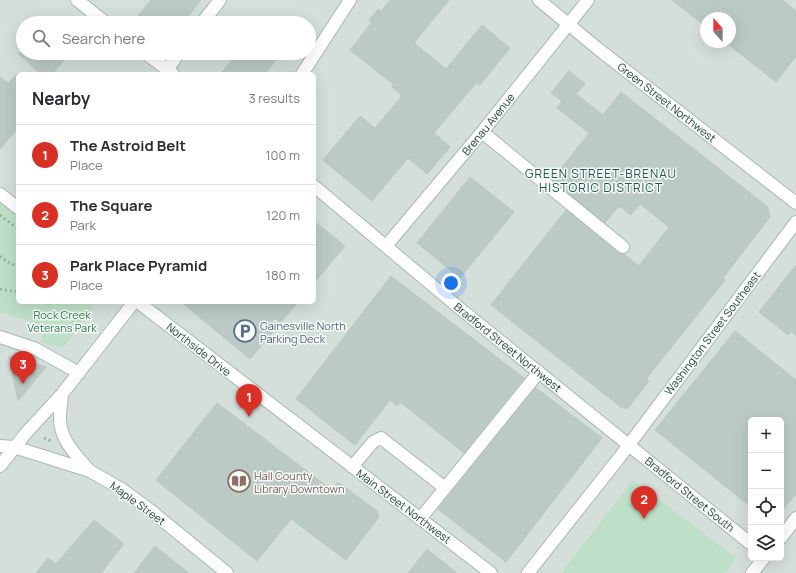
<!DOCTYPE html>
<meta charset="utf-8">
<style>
:root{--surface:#fff;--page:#f7f7f7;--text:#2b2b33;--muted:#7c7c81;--line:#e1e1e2;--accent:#d93025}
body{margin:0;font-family:Manrope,sans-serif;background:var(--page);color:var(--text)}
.controls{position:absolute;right:12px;bottom:12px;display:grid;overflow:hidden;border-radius:6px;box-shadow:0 4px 16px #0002}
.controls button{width:36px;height:36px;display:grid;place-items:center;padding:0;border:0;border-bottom:1px solid var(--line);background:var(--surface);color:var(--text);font:20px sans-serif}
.compass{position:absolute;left:700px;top:12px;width:36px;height:36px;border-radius:50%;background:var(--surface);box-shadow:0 4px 16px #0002;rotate:339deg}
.you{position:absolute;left:451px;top:283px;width:14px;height:14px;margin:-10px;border:3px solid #fff;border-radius:50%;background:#1a73e8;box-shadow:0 0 0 6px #1a73e833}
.badge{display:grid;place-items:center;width:26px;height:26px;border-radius:50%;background:var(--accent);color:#fff;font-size:13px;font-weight:700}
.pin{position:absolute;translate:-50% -33px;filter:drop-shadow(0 1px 2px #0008)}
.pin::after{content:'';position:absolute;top:21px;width:14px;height:12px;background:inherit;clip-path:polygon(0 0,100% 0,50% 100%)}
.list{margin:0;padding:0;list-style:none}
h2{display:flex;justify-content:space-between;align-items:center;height:52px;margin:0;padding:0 16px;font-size:17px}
h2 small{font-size:13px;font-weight:400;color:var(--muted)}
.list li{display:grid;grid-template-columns:26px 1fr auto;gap:12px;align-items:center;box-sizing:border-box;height:60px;padding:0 16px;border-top:1px solid var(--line)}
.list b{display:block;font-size:15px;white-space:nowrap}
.list p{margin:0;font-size:13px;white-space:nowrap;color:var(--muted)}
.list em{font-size:13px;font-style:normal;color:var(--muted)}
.icon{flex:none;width:22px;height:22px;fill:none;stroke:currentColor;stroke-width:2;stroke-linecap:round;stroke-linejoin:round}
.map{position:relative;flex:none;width:796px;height:573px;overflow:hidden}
.search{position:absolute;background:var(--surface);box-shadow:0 4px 16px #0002;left:16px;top:16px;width:300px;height:44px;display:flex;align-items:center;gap:10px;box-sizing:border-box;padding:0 14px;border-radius:22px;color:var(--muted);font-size:15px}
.panel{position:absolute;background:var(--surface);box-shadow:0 4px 16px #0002;left:16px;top:72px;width:300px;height:232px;border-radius:6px}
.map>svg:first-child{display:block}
.built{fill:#d4dfda;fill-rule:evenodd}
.green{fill:#bfe0c8}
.building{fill:#bbcac4;stroke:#b8c9c2}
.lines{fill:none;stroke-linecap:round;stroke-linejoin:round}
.minor-casing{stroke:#a8b8b2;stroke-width:14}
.path{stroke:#86b3a5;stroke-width:2.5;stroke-dasharray:2 3;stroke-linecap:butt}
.minor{stroke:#fff;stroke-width:12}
.labels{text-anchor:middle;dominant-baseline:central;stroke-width:3;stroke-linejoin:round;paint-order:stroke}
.street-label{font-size:11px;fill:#24423a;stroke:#f7fbf9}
.park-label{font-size:11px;fill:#2d7a4b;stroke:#f7fbf9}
.service-label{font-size:11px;fill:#4e5e75;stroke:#f7fbf9;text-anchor:start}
.education-label{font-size:11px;fill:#785e54;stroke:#f7fbf9;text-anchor:start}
.neighbourhood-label{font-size:12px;letter-spacing:1px;fill:#1f5548;stroke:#f7fbf9}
</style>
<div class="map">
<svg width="796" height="573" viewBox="0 0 796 573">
<rect width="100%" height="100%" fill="#e6efeb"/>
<path class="built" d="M 0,0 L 796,0 L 796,573 L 0,573 L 0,313 L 45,326 L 64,348 L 97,302 L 314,302 L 314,74 L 18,74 L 18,208 L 0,194 ZM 706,18 L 730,18 L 730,42 L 706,42 ZM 23,23 L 309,23 L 309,53 L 23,53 ZM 751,420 L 781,420 L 781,558 L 751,558 Z"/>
<path class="green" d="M 0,194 L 18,208 L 18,302 L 97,302 L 64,348 L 41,342 L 45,326 L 0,313 Z
M 633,480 L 736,558 L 725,573 L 561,573 Z"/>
<path class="building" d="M 151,0 L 201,0 L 183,23 L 147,23 L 138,16 Z
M 390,0 L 449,0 L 414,43 L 446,69 L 482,25 L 510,48 L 480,85 L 476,83 L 434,133 L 450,147 L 427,174 L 408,158 L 372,201 L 323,160 L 360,116 L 375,128 L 402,96 L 392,87 L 394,85 L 350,50 L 372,22 L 369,20 L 378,9 L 381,11 Z
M 672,0 L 783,0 L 796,11 L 796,56 L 776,82 L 725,42 L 730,42 L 730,18 L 706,18 L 706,27 Z
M 18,53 L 71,53 L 52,74 L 41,74 Z
M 237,53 L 282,53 L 265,74 L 221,74 Z
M 569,71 L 585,84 L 576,94 L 603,115 L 621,92 L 768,207 L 770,217 L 723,278 L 725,280 L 646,379 L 649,381 L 628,408 L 622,408 L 491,305 L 566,210 L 618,253 L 624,254 L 639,266 L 669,227 L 640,204 L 631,215 L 619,206 L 605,223 L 552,180 L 589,133 L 557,108 L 562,101 L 551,93 Z
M 18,73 L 18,128 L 0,149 L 0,77 L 8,83 Z
M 470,177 L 514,212 L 460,278 L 417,243 Z
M 314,221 L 345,246 L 314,283 Z
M 796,265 L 796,336 L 791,331 L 788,335 L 759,312 Z
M 391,276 L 524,378 L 464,453 L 400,402 L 397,406 L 390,400 L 355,445 L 296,399 Z
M 181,302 L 298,302 L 250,359 Z
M 735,331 L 796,380 L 796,494 L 781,512 L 781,420 L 751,420 L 751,507 L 655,430 Z
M 9,356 L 46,367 L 18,401 Z
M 536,388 L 602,438 L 506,562 L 438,509 Z
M 217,403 L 332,490 L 338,482 L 377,511 L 379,517 L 346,560 L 291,519 L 257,561 L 156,480 Z
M 94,520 L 124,544 L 101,573 L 36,573 L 48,558 L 56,564 Z
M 155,546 L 189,573 L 134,573 Z
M 427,549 L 457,573 L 408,573 Z"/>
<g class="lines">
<g class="minor-casing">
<path id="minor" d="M 77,0 L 106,23
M 539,0 L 597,48 L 796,203
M 202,23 L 220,0
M 145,53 L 173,74
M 167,70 L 179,53
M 302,74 L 350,0
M 482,132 L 623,247
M 314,186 L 463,311 L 751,544
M 0,194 L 18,208
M 386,246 L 482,132 L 588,0
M 138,302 L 491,573
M 0,337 L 36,349 L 79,373
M 62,394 C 62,401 60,409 60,416 C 59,439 75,454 89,470
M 0,446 L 14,447 L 90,471 L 123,490 L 150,510 L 227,573
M 0,466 L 26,433 L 62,394 L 134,302
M 352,467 L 373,442 L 381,438 L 445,488
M 420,519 L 539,372
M 781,538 L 796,518
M 528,573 L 619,458 L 796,222
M 752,573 L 764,558"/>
</g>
<path class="path" d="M 0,215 L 18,229
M 0,256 L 6,261 L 18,267
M 0,289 L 18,292
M 39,302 L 48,304 L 53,302
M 44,438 L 51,441"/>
<use href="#minor" class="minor"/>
</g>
<defs>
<g id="parking-ring" transform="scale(1.15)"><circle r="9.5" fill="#f7fbf9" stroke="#5c6f8a" stroke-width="1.5"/><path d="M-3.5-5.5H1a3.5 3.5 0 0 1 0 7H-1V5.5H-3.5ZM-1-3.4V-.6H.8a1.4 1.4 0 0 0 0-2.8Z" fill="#5c6f8a"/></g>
<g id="library-ring" transform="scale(1.15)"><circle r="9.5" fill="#f7fbf9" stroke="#8d6e63" stroke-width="1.5"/><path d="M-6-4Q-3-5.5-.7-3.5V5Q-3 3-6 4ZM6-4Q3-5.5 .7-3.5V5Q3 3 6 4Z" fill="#8d6e63"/></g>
</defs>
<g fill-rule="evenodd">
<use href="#parking-ring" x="245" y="331"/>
<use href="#library-ring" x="239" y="481"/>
</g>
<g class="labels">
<g class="street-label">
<text transform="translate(667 102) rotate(38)">Green Street Northwest</text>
<text transform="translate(488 124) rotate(-51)">Brenau Avenue</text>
<text transform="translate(712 333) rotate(-53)">Washington Street Southeast</text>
<text transform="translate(508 347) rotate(39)">Bradford Street Northwest</text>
<text transform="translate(199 349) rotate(38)">Northside Drive</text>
<text transform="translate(690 494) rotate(39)">Bradford Street South</text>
<text transform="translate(138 503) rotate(36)">Maple Street</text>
<text transform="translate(404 506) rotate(37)">Main Street Northwest</text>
</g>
<g class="park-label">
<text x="62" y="314">Rock Creek<tspan x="62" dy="13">Veterans Park</tspan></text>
</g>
<g class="service-label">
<text x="260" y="325">Gainesville North<tspan x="260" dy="13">Parking Deck</tspan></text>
</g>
<g class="education-label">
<text x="254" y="475">Hall County<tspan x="254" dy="13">Library Downtown</tspan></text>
</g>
<g class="neighbourhood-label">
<text x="601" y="173">GREEN STREET-BRENAU<tspan x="601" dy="14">HISTORIC DISTRICT</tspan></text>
</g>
</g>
</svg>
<div class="controls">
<button>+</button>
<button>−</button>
<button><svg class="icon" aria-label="locate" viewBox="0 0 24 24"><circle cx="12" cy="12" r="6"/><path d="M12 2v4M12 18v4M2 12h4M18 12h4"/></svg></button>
<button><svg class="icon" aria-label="layers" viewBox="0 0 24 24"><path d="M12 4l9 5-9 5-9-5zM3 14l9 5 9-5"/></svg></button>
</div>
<svg class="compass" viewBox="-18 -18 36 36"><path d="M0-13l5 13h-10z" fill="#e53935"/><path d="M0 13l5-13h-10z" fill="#7c7c81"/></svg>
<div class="you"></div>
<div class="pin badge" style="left:249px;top:417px">1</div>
<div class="pin badge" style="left:644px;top:519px">2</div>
<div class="pin badge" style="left:23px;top:384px">3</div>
<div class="search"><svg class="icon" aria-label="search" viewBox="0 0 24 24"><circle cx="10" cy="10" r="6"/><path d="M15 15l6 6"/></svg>Search here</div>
<section class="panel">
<h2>Nearby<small>3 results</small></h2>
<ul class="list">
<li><span class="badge">1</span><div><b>The Astroid Belt</b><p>Place</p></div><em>100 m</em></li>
<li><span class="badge">2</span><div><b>The Square</b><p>Park</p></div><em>120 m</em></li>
<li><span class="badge">3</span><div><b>Park Place Pyramid</b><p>Place</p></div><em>180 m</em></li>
</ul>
</section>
</div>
